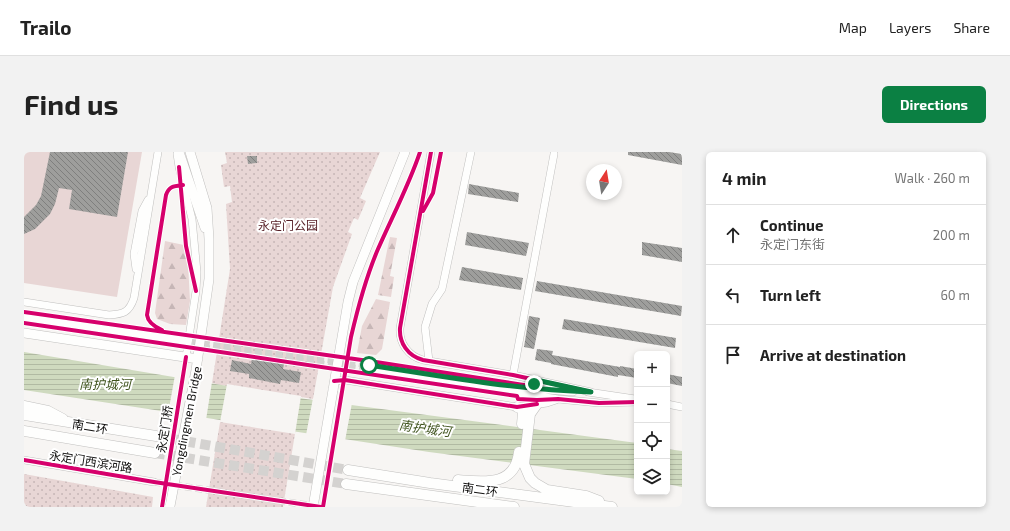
<!DOCTYPE html>
<meta charset="utf-8">
<style>
:root{--surface:#fff;--page:#f2f2f2;--text:#222;--muted:#767676;--line:#e0e0e0;--accent:#0b8043}
body{margin:0;font-family:"Exo 2","Noto Sans SC",sans-serif;background:var(--page);color:var(--text)}
.controls{position:absolute;right:12px;bottom:12px;display:grid;overflow:hidden;border-radius:6px;box-shadow:0 2px 6px #0003}
.controls button{width:36px;height:36px;display:grid;place-items:center;padding:0;border:0;border-bottom:1px solid var(--line);background:var(--surface);color:var(--text);font:20px sans-serif}
.compass{position:absolute;left:562px;top:12px;width:36px;height:36px;border-radius:50%;background:var(--surface);box-shadow:0 2px 6px #0003;rotate:12deg}
.stop{position:absolute;width:12px;height:12px;margin:-9px;border:3px solid #0b8043;border-radius:50%;background:#fff}
.stop.end{background:#0b8043;border-color:#fff;box-shadow:0 1px 4px #0008}
.list{margin:0;padding:0;list-style:none}
h2{display:flex;justify-content:space-between;align-items:center;height:52px;margin:0;padding:0 16px;font-size:17px}
h2 small{font-size:13px;font-weight:400;color:var(--muted)}
.list li{display:grid;grid-template-columns:26px 1fr auto;gap:12px;align-items:center;box-sizing:border-box;height:60px;padding:0 16px;border-top:1px solid var(--line)}
.list b{display:block;font-size:15px;white-space:nowrap}
.list p{margin:0;font-size:13px;white-space:nowrap;color:var(--muted)}
.list em{font-size:13px;font-style:normal;color:var(--muted)}
.icon{flex:none;width:22px;height:22px;fill:none;stroke:currentColor;stroke-width:2;stroke-linecap:round;stroke-linejoin:round}
.map{position:relative;flex:none;width:658px;height:355px;overflow:hidden;border-radius:6px}
header{display:flex;align-items:center;gap:24px;box-sizing:border-box;height:56px;padding:0 20px;background:var(--surface);border-bottom:1px solid var(--line)}
header strong{font-size:19px}
nav{display:flex;gap:22px;margin-inline-start:auto;font-size:14px}
.intro{display:flex;align-items:center;justify-content:space-between;box-sizing:border-box;height:96px;padding:0 24px}
h1{margin:0;font-size:28px}
.button{padding:10px 18px;border-radius:6px;background:var(--accent);color:#fff;font-size:14px;font-weight:700}
main{display:flex;gap:24px;padding:0 24px}
aside{flex:1;background:var(--surface);border-radius:6px;box-shadow:0 2px 6px #0003}
.map>svg:first-child{display:block}
.grass{fill:url(#grass-dots)}
.forest{fill:url(#forest-firs)}
.garden{fill:#e8d6d5}
.water{fill:url(#water-rules)}
.pier{fill:#f7f5f3}
.building{fill:url(#building-back-hatch)}
.lines{fill:none;stroke-linecap:round;stroke-linejoin:round}
.minor-tunnel{stroke:#d4d2d0;stroke-width:7;stroke-dasharray:7 3.5;stroke-linecap:butt}
.highway-tunnel{stroke:#d4d2d0;stroke-width:10;stroke-dasharray:10 5;stroke-linecap:butt}
.minor-casing{stroke:#c1c0bf;stroke-width:8}
.major-casing{stroke:#c1c0bf;stroke-width:10}
.highway-casing{stroke:#c1c0bf;stroke-width:11}
.minor{stroke:#fefefd;stroke-width:7}
.major{stroke:#fefefd;stroke-width:9}
.highway{stroke:#fefefd;stroke-width:10}
.major-bridge-casing{stroke:#c1c0bf;stroke-width:10;stroke-linecap:butt}
.major-bridge{stroke:#fefefd;stroke-width:9}
.cycleway-casing{stroke:#fff;stroke-width:6}
.cycleway{stroke:#d6006c;stroke-width:4}
.route{stroke:#0b8043;stroke-width:5}
.labels{text-anchor:middle;dominant-baseline:central;stroke-width:4;stroke-linejoin:round;paint-order:stroke}
.park-label{font-size:12px;fill:#551d24;stroke:#fff}
.street-label{font-size:12px;fill:#0f0e0d;stroke:#fff}
.water-label{font-size:13px;font-style:italic;fill:#3f531d;stroke:#fff}
</style>
<header>
<strong>Trailo</strong>
<nav><a>Map</a><a>Layers</a><a>Share</a></nav>
</header>
<div class="intro"><h1>Find us</h1><a class="button">Directions</a></div>
<main>
<div class="map">
<svg width="658" height="355" viewBox="0 0 658 355">
<defs>
<pattern id="grass-dots" width="8" height="8" patternUnits="userSpaceOnUse"><rect width="8" height="8" fill="#e8d6d5"/><path d="M2 2h.1M6 6h.1" fill="none" stroke="#c6b6b6" stroke-width="1.8" stroke-linecap="round"/></pattern>
<pattern id="forest-firs" width="22" height="20" patternUnits="userSpaceOnUse"><rect width="22" height="20" fill="#e8d6d5"/><path d="M5 1l3.5 6h-7zM16 11l3.5 6h-7z" fill="#c6b6b6"/></pattern>
<pattern id="water-rules" width="6" height="5" patternUnits="userSpaceOnUse"><rect width="6" height="5" fill="#cfdabf"/><path d="M0 2.5h6" fill="none" stroke="#b1baa3"/></pattern>
<pattern id="building-back-hatch" width="6" height="6" patternUnits="userSpaceOnUse"><rect width="6" height="6" fill="#9e9e9c"/><path d="M-1 5l2 2M0 0l6 6M5-1l2 2" fill="none" stroke="#7f7f7e"/></pattern>
</defs>
<rect width="100%" height="100%" fill="#f7f5f3"/>
<path class="grass" d="M 201,0 L 356,0 L 336,46 L 342,49 L 334,68 L 330,66 L 324,80 L 328,82 L 309,135 L 289,247 L 277,245 L 259,355 L 182,355 L 202,234 L 188,231 L 206,117 L 202,52 L 208,50 L 206,34 L 200,35 L 197,13 L 203,11 Z
M 0,322 L 129,345 L 128,355 L 0,355 Z"/>
<path class="forest" d="M 366,85 L 373,86 L 366,124 L 370,125 L 367,145 L 354,143 L 364,94 Z
M 141,89 L 160,93 L 164,111 L 166,149 L 162,173 L 146,172 L 133,167 L 131,161 Z
M 352,147 L 366,150 L 358,197 L 352,203 L 333,201 L 338,174 Z"/>
<path class="garden" d="M 0,0 L 118,0 L 93,145 L 0,131 Z"/>
<path class="water" d="M 0,200 L 282,247 L 613,291 L 613,327 L 405,300 L 0,238 Z
M 643,297 L 658,299 L 658,335 L 643,332 Z"/>
<path class="pier" d="M 151,223 L 188,230 L 182,268 L 144,262 Z
M 203,232 L 277,244 L 271,282 L 196,270 Z
M 289,246 L 328,251 L 321,289 L 282,283 Z"/>
<path class="building" d="M 26,0 L 104,0 L 93,65 L 45,57 L 48,38 L 35,36 L 31,52 L 26,62 L 11,77 L 0,82 L 0,65 L 12,53 L 17,44 Z
M 604,0 L 645,0 L 658,2 L 658,13 L 604,3 Z
M 223,4 L 233,4 L 233,11 L 224,12 Z
M 445,32 L 495,41 L 494,50 L 444,42 Z
M 443,80 L 505,91 L 502,104 L 441,93 Z
M 618,90 L 658,96 L 658,110 L 618,103 Z
M 438,115 L 499,126 L 497,138 L 435,128 Z
M 513,129 L 658,154 L 657,164 L 511,139 Z
M 505,164 L 516,166 L 510,197 L 500,195 Z
M 540,167 L 652,186 L 651,196 L 538,177 Z
M 513,197 L 529,199 L 528,203 L 596,215 L 596,214 L 613,217 L 613,226 L 594,223 L 594,225 L 527,212 L 527,211 L 511,208 Z
M 228,206 L 260,212 L 259,217 L 277,220 L 275,231 L 257,228 L 256,232 L 225,226 L 225,222 L 206,219 L 208,208 L 227,212 Z
M 643,222 L 658,225 L 658,234 L 643,231 Z"/>
<g class="lines">
<path class="minor-tunnel" d="M 158,188 L 345,213
M 158,193 L 344,218
M 130,330 L 297,355"/>
<path class="highway-tunnel" d="M 132,284 L 324,318
M 131,301 L 322,332"/>
<g class="minor-casing">
<path id="minor" d="M 407,0 L 376,176 C 375,191 384,204 399,208 L 489,223 L 567,240
M 153,2 L 155,15 L 168,67 L 173,120 L 172,139 L 162,205
M 112,117 L 110,102 L 118,59 L 124,48
M 0,150 L 85,163 C 99,162 105,161 110,146 L 134,0
M 0,163 L 158,188
M 0,168 L 158,193
M 405,209 L 401,175 L 408,152 L 418,137 L 447,0
M 345,213 L 497,236 L 549,240
M 344,218 L 534,247 L 575,251 L 613,250
M 489,223 L 530,2
M 310,229 L 321,228 L 493,255 L 523,251 L 532,248
M 564,240 L 611,247
M 643,252 L 658,255
M 0,308 L 130,330"/>
</g>
<g class="major-casing">
<path id="major" d="M 155,0 L 181,76
M 166,0 L 183,56 L 185,87 L 185,127 L 172,218
M 0,181 L 174,207
M 309,238 L 324,150 L 329,130 L 381,0"/>
</g>
<g class="highway-casing">
<path id="highway" d="M 513,252 L 506,262 L 500,312 L 506,326 L 511,331 L 523,338 L 562,344 L 575,349
M 0,254 L 24,259 L 39,267
M 493,255 L 498,257 L 499,261 L 498,272
M 0,263 L 132,284
M 0,279 L 131,301
M 324,318 L 406,331 L 588,355
M 434,328 C 460,330 491,335 495,300
M 322,332 L 490,355"/>
</g>
<use href="#minor" class="minor"/>
<use href="#major" class="major"/>
<use href="#highway" class="highway"/>
<g class="major-bridge-casing">
<path id="major-bridge" d="M 146,354 L 172,218
M 289,355 L 309,238"/>
</g>
<use href="#major-bridge" class="major-bridge"/>
<g class="cycleway-casing">
<path id="cycleway" d="M 407,0 L 376,176 C 375,191 384,204 399,208 L 489,223 L 567,240
M 155,15 L 162,94 L 172,139
M 399,59 L 409,41 L 417,0
M 0,160 L 352,210 L 506,234 L 510,232 L 512,228
M 0,171 L 493,244 L 494,247 L 513,248 L 534,247 L 575,251 L 613,250
M 138,178 C 131,175 124,171 123,163 L 142,43 C 145,34 150,34 159,33
M 310,229 L 321,228 L 493,255 L 513,252
M 0,308 L 130,330 L 297,355
M 138,355 L 162,205
M 299,355 L 327,185 C 334,155 342,125 354,97 C 368,65 385,33 396,0"/>
</g>
<use href="#cycleway" class="cycleway"/>
</g>
<g class="lines">
<path class="route" d="M 345,213 C 418,224 492,238 567,240 L 512,228 L 510,232"/>
</g>
<g class="labels">
<g class="park-label">
<text x="264" y="73">永定门公园</text>
</g>
<g class="street-label">
<text transform="translate(162 269) rotate(-79)">Yongdingmen Bridge</text>
<text transform="translate(66 274) rotate(9)">南二环</text>
<text transform="translate(140 277) rotate(-81)">永定门桥</text>
<text transform="translate(67 309) rotate(9)">永定门西滨河路</text>
<text transform="translate(456 337) rotate(8)">南二环</text>
</g>
<g class="water-label">
<text x="81" y="232">南护城河</text>
<text transform="translate(401 276) rotate(8)">南护城河</text>
</g>
</g>
</svg>
<div class="controls">
<button>+</button>
<button>−</button>
<button><svg class="icon" aria-label="locate" viewBox="0 0 24 24"><circle cx="12" cy="12" r="6"/><path d="M12 2v4M12 18v4M2 12h4M18 12h4"/></svg></button>
<button><svg class="icon" aria-label="layers" viewBox="0 0 24 24"><path d="M12 4l9 5-9 5-9-5zM3 14l9 5 9-5"/></svg></button>
</div>
<svg class="compass" viewBox="-18 -18 36 36"><path d="M0-13l5 13h-10z" fill="#e53935"/><path d="M0 13l5-13h-10z" fill="#767676"/></svg>
<div class="stop" style="left:345px;top:213px"></div>
<div class="stop end" style="left:510px;top:232px"></div>
</div>
<aside>
<h2>4 min<small>Walk · 260 m</small></h2>
<ul class="list">
<li><svg class="icon" aria-label="ahead" viewBox="0 0 24 24"><path d="M12 20V5M6 11l6-6 6 6"/></svg><div><b>Continue</b><p>永定门东街</p></div><em>200 m</em></li>
<li><svg class="icon" aria-label="left" viewBox="0 0 24 24"><path d="M17 20v-9H6M10 6l-5 5 5 5"/></svg><div><b>Turn left</b></div><em>60 m</em></li>
<li><svg class="icon" aria-label="arrive" viewBox="0 0 24 24"><path d="M6 21V4h12l-3 4 3 4H6"/></svg><div><b>Arrive at destination</b></div></li>
</ul>
</aside>
</main>
